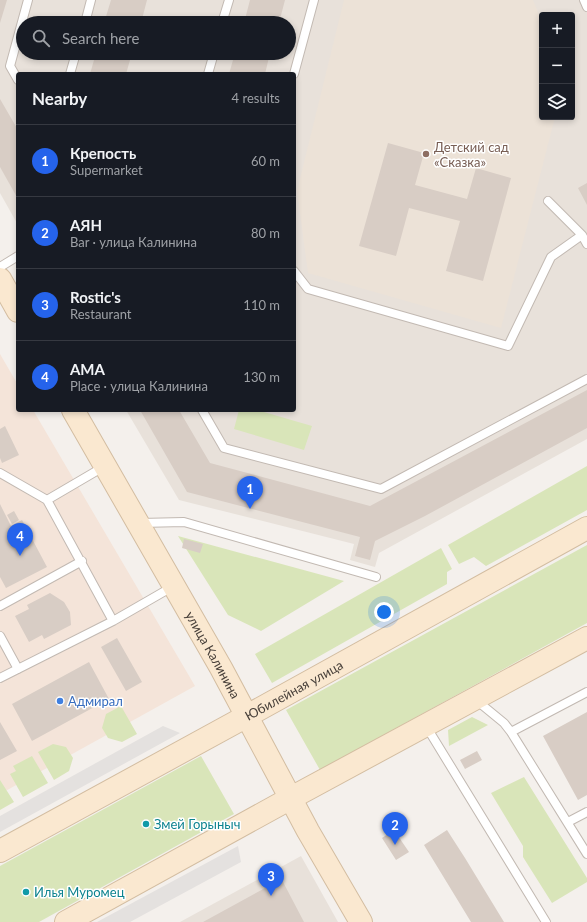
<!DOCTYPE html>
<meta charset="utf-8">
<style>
:root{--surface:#171b24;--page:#20242c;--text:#f1f3f6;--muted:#9ea1a6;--line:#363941;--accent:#2563eb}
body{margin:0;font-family:Lato,sans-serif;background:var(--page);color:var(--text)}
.controls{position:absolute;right:12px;top:12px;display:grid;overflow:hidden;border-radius:4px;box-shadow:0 2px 6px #0003}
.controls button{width:36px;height:36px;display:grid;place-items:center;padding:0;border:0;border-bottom:1px solid var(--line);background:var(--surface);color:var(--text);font:20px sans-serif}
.you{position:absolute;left:384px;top:612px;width:14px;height:14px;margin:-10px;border:3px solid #fff;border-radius:50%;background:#1a73e8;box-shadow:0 0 0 6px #1a73e833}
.badge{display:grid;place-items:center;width:26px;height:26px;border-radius:50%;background:var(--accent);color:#fff;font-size:13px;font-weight:700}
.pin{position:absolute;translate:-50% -33px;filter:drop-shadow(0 1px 2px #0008)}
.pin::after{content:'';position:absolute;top:21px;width:14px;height:12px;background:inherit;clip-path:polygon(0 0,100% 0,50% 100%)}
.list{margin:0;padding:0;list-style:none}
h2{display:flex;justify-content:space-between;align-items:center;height:52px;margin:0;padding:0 16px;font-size:17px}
h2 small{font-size:13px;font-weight:400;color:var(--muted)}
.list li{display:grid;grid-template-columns:26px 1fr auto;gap:12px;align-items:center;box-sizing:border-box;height:72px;padding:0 16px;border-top:1px solid var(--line)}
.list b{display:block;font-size:15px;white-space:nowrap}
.list p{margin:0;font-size:13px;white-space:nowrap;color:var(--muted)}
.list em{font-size:13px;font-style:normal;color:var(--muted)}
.icon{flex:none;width:22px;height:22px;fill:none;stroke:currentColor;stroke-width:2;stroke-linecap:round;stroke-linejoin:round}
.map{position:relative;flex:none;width:587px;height:922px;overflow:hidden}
.search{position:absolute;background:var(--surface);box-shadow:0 2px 6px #0003;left:16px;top:16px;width:280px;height:44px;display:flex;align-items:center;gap:10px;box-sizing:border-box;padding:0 14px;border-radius:22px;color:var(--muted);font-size:15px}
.panel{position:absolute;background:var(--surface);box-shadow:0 2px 6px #0003;left:16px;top:72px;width:280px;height:340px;border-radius:4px}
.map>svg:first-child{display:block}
.residential{fill:#e8e1da;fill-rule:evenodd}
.commercial{fill:#f4e4d9}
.education{fill:#ece2d7}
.green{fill:#d9e5b9}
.parking{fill:#e4e1df}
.building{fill:#d8cdc5}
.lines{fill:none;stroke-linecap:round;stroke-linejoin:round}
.lane-casing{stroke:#c2b9b2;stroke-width:10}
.secondary-casing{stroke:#d3bda1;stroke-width:24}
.lane{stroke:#fff;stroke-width:8}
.secondary{stroke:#fae8d0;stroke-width:22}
.education-dot{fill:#8d6e63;stroke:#fff;stroke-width:1.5}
.shop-dot{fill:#3f7fe0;stroke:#fff;stroke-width:1.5}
.culture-dot{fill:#0f9aa8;stroke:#fff;stroke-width:1.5}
.labels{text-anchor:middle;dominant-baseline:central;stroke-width:3;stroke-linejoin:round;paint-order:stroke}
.education-label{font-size:13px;fill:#785e54;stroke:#fff;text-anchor:start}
.street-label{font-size:13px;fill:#48403a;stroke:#fff}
.shop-label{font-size:13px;fill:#366cbe;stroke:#fff;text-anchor:start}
.culture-label{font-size:13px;fill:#0d838f;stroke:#fff;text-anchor:start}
</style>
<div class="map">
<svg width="587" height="922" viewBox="0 0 587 922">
<rect width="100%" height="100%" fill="#f4f0ec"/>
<path class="residential" d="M 0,0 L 587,0 L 587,439 L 379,553 L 375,567 L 350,560 L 354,544 L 179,500 L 126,410 L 294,410 L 294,74 L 18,74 L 18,225 L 0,193 ZM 542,15 L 572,15 L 572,117 L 542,117 ZM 23,23 L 289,23 L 289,53 L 23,53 Z
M 301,856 L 338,922 L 180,922 Z"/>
<path class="commercial" d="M 0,354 L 18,385 L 18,410 L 33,410 L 195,686 L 0,794 Z"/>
<path class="education" d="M 344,0 L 533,0 L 542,22 L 542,117 L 555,117 L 501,328 L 308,273 L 297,191 Z"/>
<path class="green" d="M 239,410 L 257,410 L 312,426 L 304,450 L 234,429 Z
M 587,466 L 587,510 L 486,566 L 474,557 L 459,564 L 448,545 Z
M 178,536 L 344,581 L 261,631 L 228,615 Z
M 587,545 L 587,623 L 320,770 L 286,710 Z
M 441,548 L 452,569 L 447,572 L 447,584 L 272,683 L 255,654 Z
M 121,706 L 137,734 L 122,742 L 108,738 L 102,728 L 106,714 Z
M 472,717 L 488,725 L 449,746 L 448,730 Z
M 53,744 L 66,747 L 73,758 L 69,771 L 54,780 L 38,752 Z
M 32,756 L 48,783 L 23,797 L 10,774 L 16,771 L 13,766 Z
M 201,756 L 234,814 L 39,922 L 0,922 L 0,866 Z
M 524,777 L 587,878 L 587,882 L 552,903 L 523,857 L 523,846 L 491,793 Z
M 0,780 L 14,802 L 0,810 Z"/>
<path class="parking" d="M 163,726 L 180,733 L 0,832 L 0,816 Z
M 238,846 L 241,862 L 130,922 L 97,922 Z"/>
<path class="building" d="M 0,0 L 7,0 L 0,23 Z
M 111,0 L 147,0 L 141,23 L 104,23 Z
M 250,0 L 285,0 L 279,23 L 244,23 Z
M 96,53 L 132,53 L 126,74 L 90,74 Z
M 235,53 L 270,53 L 265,74 L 229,74 Z
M 0,99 L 18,130 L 18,199 L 0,167 Z
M 388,143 L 424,153 L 415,185 L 467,199 L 476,168 L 511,178 L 483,281 L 446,271 L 460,221 L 409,208 L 396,256 L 359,246 Z
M 587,183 L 587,205 L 578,188 Z
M 587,390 L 587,428 L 425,516 L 375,541 L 370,560 L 355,556 L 360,537 L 187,492 L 140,410 L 179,410 L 210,463 L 370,506 Z
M 5,426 L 19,455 L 2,463 L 0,458 L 0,429 Z
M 0,504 L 11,526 L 22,520 L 47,567 L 6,588 L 0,577 Z
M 14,511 L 19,520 L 12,524 L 7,515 Z
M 184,539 L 203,544 L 200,553 L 182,548 Z
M 50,593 L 64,602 L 70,612 L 71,625 L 44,639 L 42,635 L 29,642 L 15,616 L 29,609 L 27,605 Z
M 117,638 L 142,682 L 126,691 L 101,647 Z
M 89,662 L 109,699 L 32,741 L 12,704 Z
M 587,712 L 587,795 L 578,800 L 543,736 Z
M 0,722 L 17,751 L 0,760 Z
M 477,751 L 482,760 L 465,769 L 460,760 Z
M 394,830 L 409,852 L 396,860 L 382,838 Z
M 447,830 L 465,858 L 504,922 L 471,922 L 424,845 Z
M 282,880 L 304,922 L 203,922 L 267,887 Z"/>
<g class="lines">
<g class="lane-casing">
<path id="lane" d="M 584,0 L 587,7
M 85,23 L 91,0
M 222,23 L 229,0
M 70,74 L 76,53
M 208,74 L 214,53
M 294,74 L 314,0
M 18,80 L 10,66 L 28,0
M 548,201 L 582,235 L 587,244
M 0,267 L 18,256
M 294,271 L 308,289 L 508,346 L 551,257 L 582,235
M 202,410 L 224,448 L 381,489 L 587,379
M 0,473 L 47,500 L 113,621
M 47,500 L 105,466
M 140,523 L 184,522 L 376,577
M 0,606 L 82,561
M 0,636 L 18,669
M 0,678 L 113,621 L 172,587
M 476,700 L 504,723 L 511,732 L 587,854
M 426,726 L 546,922
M 511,732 L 587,692
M 568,822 L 587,812"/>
</g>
<g class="secondary-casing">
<g id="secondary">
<path d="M 0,279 L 18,311"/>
<path id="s1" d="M 73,410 L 221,668 L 308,831 L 361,922"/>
<path id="s2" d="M 0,851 L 247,716 L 587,528"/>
<path d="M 66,922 L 291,798 L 587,638"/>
</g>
</g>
<use href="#lane" class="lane"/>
<use href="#secondary" class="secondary"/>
</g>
<circle class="education-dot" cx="426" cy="154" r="4"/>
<circle class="shop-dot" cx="60" cy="701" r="4"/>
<g class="culture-dot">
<circle cx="146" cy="824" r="4"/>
<circle cx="26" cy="892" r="4"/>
</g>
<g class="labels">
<g class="education-label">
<text x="434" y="147">Детский сад<tspan x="434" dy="15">«Сказка»</tspan></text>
</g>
<g class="street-label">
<text stroke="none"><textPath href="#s1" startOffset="282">улица Калинина</textPath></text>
<text stroke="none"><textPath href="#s2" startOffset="335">Юбилейная улица</textPath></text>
</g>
<g class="shop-label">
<text x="68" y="701">Адмирал</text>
</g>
<g class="culture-label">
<text x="154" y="824">Змей Горыныч</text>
<text x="34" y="892">Илья Муромец</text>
</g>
</g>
</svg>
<div class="controls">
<button>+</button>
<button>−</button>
<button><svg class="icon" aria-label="layers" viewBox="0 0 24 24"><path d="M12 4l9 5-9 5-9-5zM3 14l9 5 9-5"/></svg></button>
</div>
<div class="you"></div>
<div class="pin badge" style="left:250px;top:509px">1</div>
<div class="pin badge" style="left:395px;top:845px">2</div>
<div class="pin badge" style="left:271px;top:896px">3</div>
<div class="pin badge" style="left:20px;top:556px">4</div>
<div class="search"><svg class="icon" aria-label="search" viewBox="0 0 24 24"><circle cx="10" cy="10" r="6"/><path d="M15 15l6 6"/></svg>Search here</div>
<section class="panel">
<h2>Nearby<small>4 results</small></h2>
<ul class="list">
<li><span class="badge">1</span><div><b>Крепость</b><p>Supermarket</p></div><em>60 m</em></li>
<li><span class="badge">2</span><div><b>АЯН</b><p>Bar · улица Калинина</p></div><em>80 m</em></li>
<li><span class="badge">3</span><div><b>Rostic's</b><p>Restaurant</p></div><em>110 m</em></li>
<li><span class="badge">4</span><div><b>АМА</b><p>Place · улица Калинина</p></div><em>130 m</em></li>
</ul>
</section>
</div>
